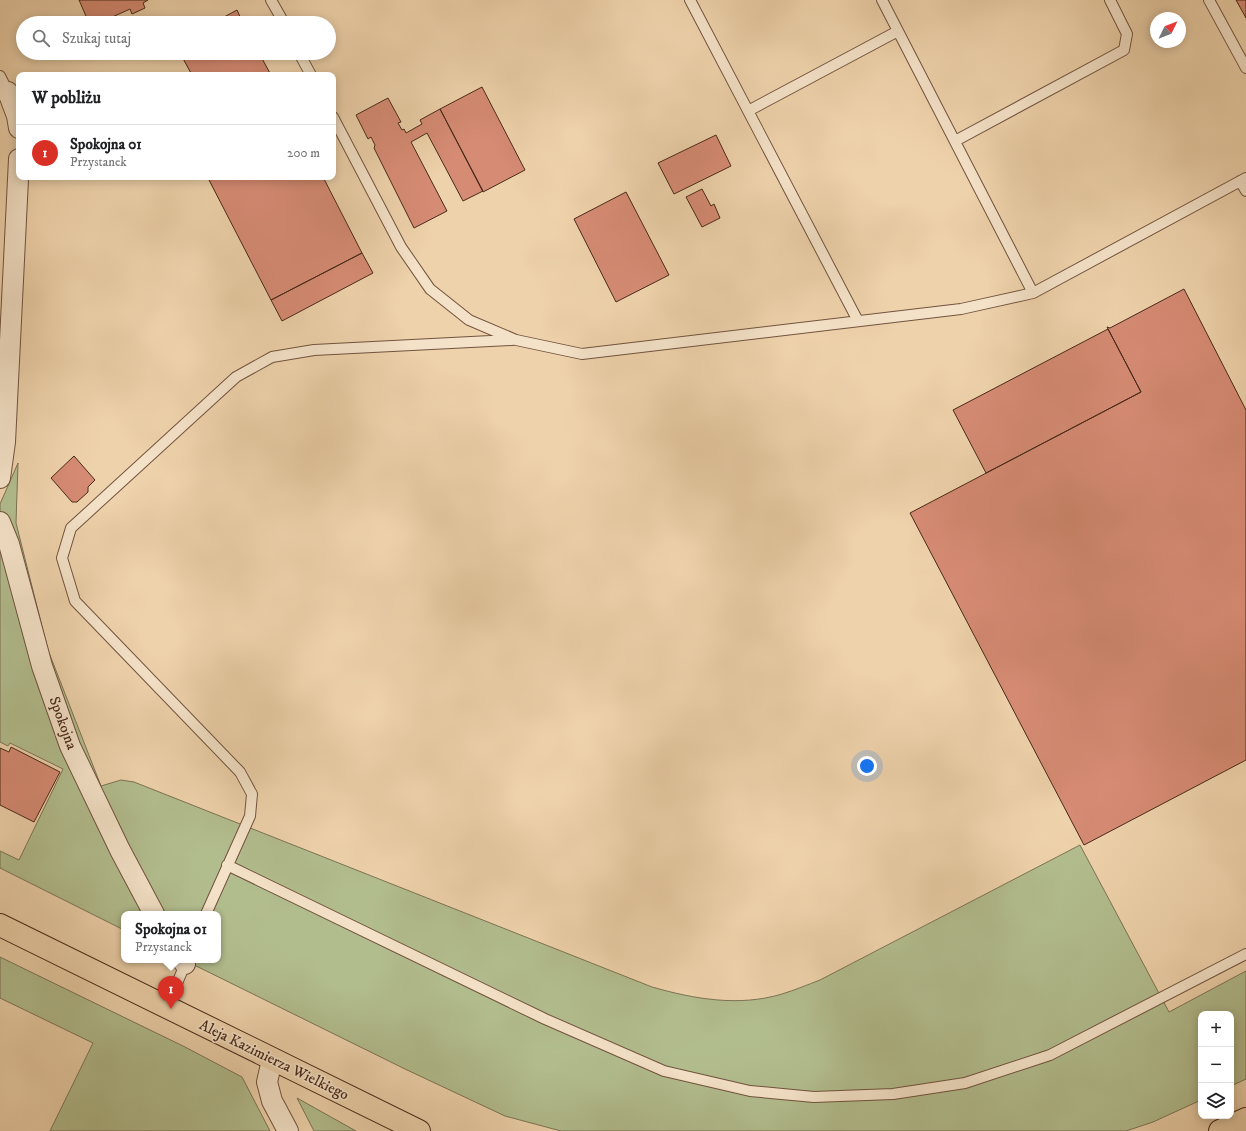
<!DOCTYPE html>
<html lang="pl">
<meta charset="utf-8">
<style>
:root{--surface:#fff;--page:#f6f6f6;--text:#202124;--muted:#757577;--line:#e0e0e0;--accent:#d93025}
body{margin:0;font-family:"IM FELL DW Pica",serif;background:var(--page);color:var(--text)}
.controls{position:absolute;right:12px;bottom:12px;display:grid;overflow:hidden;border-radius:8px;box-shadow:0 2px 10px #0003}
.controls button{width:36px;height:36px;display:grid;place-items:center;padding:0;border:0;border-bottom:1px solid var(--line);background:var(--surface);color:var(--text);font:20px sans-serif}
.compass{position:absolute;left:1150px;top:12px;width:36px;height:36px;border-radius:50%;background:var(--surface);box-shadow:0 2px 10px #0003;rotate:47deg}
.you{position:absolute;left:867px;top:766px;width:14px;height:14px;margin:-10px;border:3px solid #fff;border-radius:50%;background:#1a73e8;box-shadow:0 0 0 6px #1a73e833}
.badge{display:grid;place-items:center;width:26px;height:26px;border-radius:50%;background:var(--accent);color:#fff;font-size:13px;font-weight:700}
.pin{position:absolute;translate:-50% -33px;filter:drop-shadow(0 1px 2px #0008)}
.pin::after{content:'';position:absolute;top:21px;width:14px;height:12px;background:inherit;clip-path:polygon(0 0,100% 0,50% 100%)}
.popup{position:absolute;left:121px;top:911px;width:100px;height:52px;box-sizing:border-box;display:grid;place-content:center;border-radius:8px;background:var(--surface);filter:drop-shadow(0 1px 3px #0005);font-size:13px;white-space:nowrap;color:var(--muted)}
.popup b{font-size:15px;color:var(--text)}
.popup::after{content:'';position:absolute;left:50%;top:100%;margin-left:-8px;border:8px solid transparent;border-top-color:var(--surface)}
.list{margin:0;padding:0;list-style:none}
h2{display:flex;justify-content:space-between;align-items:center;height:52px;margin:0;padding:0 16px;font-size:17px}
h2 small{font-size:13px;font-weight:400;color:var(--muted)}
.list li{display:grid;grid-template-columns:26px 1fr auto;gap:12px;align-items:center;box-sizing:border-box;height:56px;padding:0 16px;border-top:1px solid var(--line)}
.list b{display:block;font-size:15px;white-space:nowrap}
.list p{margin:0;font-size:13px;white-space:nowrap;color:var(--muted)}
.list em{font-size:13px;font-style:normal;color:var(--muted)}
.icon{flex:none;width:22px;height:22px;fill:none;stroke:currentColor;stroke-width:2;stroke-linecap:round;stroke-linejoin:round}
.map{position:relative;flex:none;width:1246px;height:1131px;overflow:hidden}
.search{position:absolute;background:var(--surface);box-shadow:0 2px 10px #0003;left:16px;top:16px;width:320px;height:44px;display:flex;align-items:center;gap:10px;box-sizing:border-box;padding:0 14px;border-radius:22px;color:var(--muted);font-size:15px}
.panel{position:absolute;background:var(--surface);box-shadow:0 2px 10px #0003;left:16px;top:72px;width:320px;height:108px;border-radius:8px}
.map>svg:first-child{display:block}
.green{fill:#b2bd8e;stroke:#7d7354}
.building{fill:#d68b74;stroke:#482919}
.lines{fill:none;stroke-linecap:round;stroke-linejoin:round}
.service-casing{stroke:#72533e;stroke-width:12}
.minor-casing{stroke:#72533e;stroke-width:22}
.primary-casing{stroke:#482919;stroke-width:24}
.service{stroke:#f4e2c8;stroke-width:10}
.minor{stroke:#f4e2c8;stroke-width:20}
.primary{stroke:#eed2ab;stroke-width:22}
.labels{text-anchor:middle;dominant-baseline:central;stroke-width:3.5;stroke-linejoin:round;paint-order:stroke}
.street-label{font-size:15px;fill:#482919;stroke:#f4e2c8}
</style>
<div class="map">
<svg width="1246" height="1131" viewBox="0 0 1246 1131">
<rect width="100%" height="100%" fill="#eed2ab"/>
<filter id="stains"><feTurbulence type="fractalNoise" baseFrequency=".005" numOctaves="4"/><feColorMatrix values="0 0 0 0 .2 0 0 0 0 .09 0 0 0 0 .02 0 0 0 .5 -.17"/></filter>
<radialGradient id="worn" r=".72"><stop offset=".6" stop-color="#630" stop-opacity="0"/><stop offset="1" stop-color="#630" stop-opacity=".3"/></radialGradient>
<path class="green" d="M 18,463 L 16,523 L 48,650 L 101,786 L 121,780 L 134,782 L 652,987 C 694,999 739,1007 782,994 C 795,990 807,985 820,980 L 1080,845 L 1169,1012 L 1246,971 L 1246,1079 L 1231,1086 L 1231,1014 L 1201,1014 L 1201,1100 L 1153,1122 L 1126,1131 L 561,1131 L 505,1116 L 405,1069 L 184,960 L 218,960 L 218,914 L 124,914 L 124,930 L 0,868 L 0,851 L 19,860 L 63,769 L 10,743 L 8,746 L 0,742 L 0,504 Z
M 0,957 L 185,1047 L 242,1077 L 270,1131 L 50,1131 L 93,1043 L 0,998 Z
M 297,1098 L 356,1131 L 314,1131 Z"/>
<path class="building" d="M 79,0 L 148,0 L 143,3 L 145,8 L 132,14 L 130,9 L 99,23 L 89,23 Z
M 1236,0 L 1246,0 L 1246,18 Z
M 237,10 L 243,23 L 213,23 Z
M 180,53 L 259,53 L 271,75 L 192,75 Z
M 482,87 L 525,170 L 483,192 L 440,109 Z
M 388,98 L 401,122 L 398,123 L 402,130 L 404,129 L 406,133 L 422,124 L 420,120 L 440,109 L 483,191 L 463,201 L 427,133 L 411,142 L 447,211 L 414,228 L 374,148 L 375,145 L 371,137 L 368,139 L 356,115 Z
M 716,135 L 731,166 L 674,194 L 658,163 Z
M 215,177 L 323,177 L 362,253 L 271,300 L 209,180 Z
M 702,189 L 711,206 L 714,204 L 720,218 L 702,227 L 686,197 Z
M 626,192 L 669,275 L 616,302 L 574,219 Z
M 362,253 L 373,273 L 282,321 L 271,300 Z
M 1184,289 L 1246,410 L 1246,760 L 1084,845 L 910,513 L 1141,392 L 1107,327 L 1110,328 Z
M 1108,329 L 1141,392 L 986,473 L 953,410 Z
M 74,456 L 95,480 L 88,487 L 88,492 L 77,502 L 72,502 L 51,478 Z
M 11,747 L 60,772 L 34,822 L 0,805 L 0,748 L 9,752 Z"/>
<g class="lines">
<g class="service-casing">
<path id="service" d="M 271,0 L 284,23
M 690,0 L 858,321
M 882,0 L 1033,293
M 1209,0 L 1246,68
M 299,53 L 311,75
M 0,76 L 8,92
M 748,111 L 898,31
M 333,117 L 401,247 L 430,289 L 469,320 L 516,340 L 582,354 L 961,309 L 1033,293 L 1246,178
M 955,141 L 1124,50 L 1127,34 L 1110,0
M 1240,181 L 1246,191
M 227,865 L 545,1019 L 664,1071 L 750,1091 L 814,1097 L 893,1094 L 965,1083 L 1050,1055 L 1246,954
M 206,914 L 250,816 L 252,794 L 240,772 L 75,601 L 62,558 L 71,528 L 236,377 L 272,357 L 314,350 L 512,340
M 167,1007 L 186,962"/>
</g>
<g class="minor-casing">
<path id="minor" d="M 8,92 L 17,116 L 19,128
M 0,478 L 5,442 L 19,159
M 0,522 L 9,544 L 42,666 L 70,746 L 120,850 L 154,914
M 182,960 L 185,964
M 272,1060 L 267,1082 L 272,1101 L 288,1131"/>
</g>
<g class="primary-casing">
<path id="primary" d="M 0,925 L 419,1131
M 1220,1131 L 1246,1119"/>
</g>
<use href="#service" class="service"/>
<use href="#minor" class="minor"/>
<use href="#primary" class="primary"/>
</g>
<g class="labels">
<g class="street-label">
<text transform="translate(63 723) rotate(70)">Spokojna</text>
<text transform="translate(274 1060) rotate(26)">Aleja Kazimierza Wielkiego</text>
</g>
</g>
<rect width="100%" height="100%" filter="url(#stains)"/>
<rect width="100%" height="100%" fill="url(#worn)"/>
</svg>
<div class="controls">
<button>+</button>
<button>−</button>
<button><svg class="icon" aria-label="layers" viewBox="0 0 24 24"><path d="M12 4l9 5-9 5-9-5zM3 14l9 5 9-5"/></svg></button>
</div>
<svg class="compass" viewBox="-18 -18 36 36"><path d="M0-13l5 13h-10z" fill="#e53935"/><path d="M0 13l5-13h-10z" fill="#757577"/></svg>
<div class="you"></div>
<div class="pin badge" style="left:171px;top:1009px">1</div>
<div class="popup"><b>Spokojna 01</b>Przystanek</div>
<div class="search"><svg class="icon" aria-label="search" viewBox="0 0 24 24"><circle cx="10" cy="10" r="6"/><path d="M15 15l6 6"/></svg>Szukaj tutaj</div>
<section class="panel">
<h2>W pobliżu<small></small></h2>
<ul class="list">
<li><span class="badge">1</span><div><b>Spokojna 01</b><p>Przystanek</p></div><em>200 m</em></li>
</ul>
</section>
</div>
